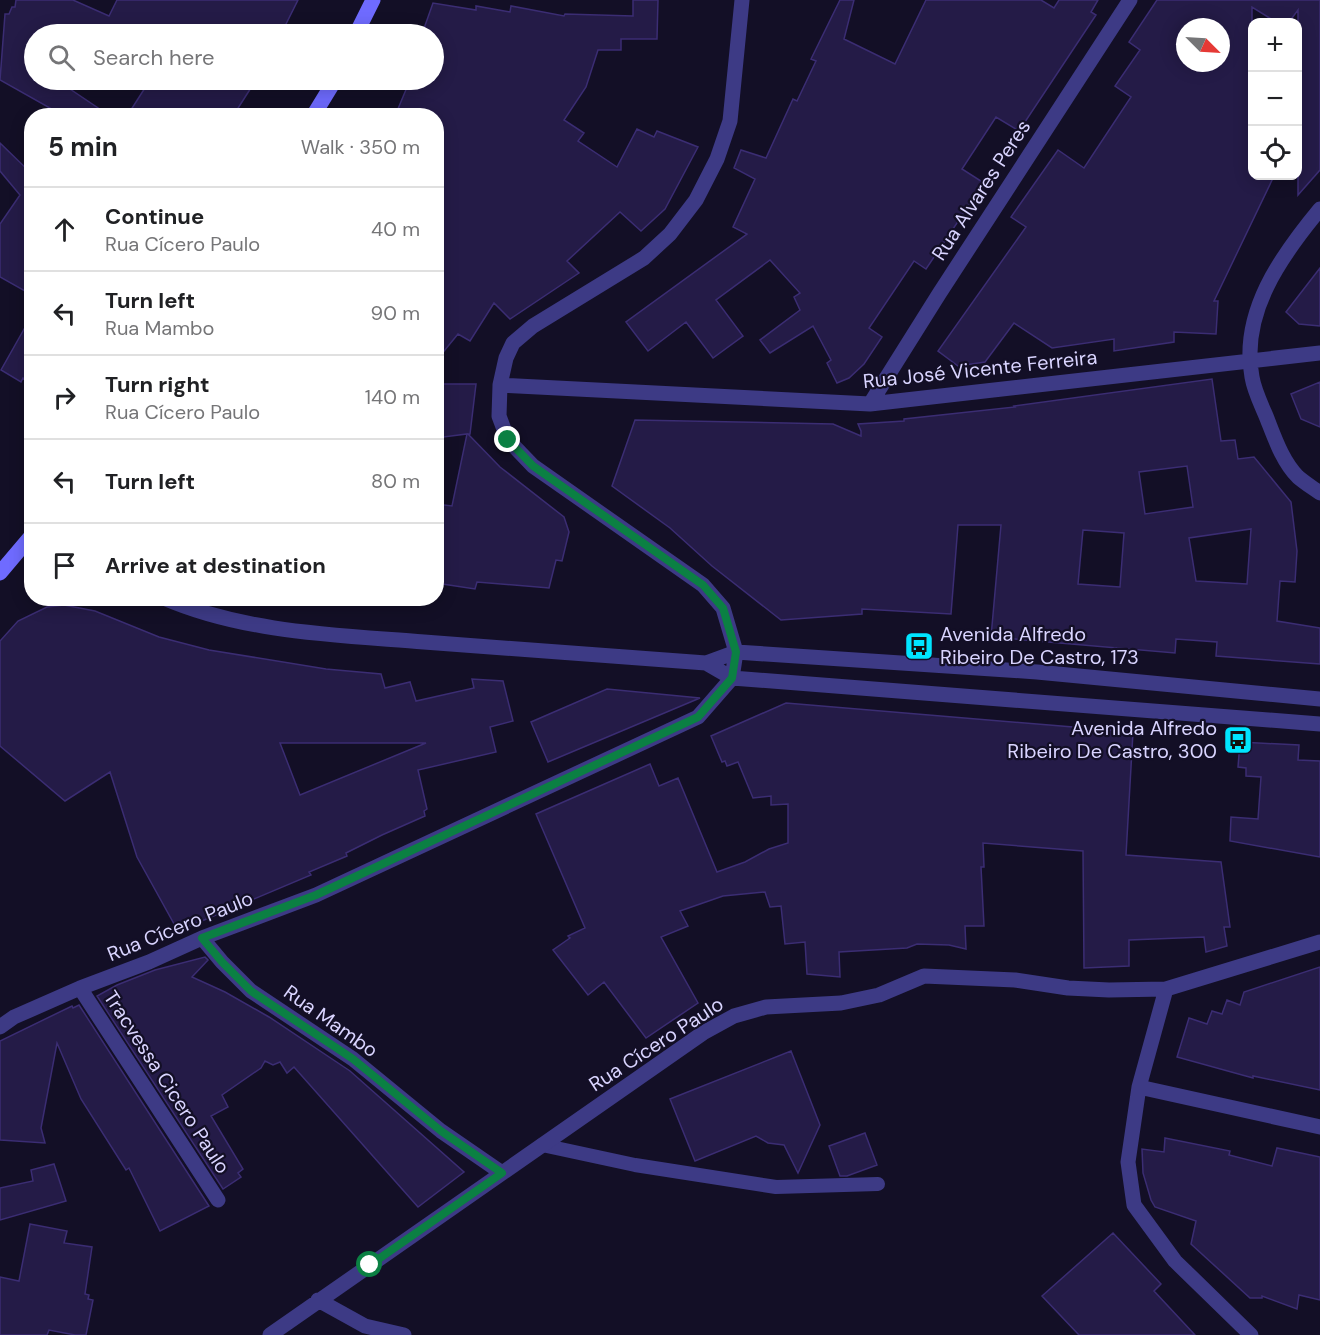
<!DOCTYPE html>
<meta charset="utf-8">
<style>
:root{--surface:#fff;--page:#f2f2f2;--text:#202124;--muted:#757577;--line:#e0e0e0}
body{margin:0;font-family:"DM Sans",sans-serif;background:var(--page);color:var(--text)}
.controls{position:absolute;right:18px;top:18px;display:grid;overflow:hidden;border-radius:12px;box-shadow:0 3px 15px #0003}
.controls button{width:54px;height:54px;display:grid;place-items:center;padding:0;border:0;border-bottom:2px solid var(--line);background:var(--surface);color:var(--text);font:30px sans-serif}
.compass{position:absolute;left:1176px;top:18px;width:54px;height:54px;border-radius:50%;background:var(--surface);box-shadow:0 3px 15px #0003;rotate:114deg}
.stop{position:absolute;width:18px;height:18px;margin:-14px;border:4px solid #0b8043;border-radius:50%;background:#fff}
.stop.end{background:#0b8043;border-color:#fff;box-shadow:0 2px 6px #0008}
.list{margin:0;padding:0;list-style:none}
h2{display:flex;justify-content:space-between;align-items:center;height:78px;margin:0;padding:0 24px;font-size:26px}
h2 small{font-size:20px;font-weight:400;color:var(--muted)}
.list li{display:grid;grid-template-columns:39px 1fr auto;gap:18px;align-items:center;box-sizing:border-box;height:84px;padding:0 24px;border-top:2px solid var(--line)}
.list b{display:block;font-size:22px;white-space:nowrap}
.list p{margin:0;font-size:20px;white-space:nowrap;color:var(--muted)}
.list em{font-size:20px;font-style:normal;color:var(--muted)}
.icon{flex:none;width:33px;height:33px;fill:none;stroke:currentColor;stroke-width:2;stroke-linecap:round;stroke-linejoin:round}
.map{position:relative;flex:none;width:1320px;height:1335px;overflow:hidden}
.search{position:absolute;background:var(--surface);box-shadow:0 3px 15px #0003;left:24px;top:24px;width:420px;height:66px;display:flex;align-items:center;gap:15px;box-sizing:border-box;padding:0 21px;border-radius:33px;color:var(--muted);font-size:22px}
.panel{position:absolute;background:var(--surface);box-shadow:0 3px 15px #0003;left:24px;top:108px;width:420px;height:498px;border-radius:24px}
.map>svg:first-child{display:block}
.building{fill:#241b47;stroke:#3b2d73;stroke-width:1.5;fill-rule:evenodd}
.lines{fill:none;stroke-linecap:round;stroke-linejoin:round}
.lane{stroke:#3d3a85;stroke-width:14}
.street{stroke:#3d3a85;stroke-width:15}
.secondary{stroke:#6f6bff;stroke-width:15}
.route{stroke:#0b8043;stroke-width:8}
.labels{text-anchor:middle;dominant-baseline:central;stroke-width:4.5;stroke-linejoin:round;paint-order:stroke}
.street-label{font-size:20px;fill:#d9d4ff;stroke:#130f26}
.poi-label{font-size:20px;fill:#d9d4ff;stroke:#130f26;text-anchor:start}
</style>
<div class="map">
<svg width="1320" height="1335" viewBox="0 0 1320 1335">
<rect width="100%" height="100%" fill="#130f26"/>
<path class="building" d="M 16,0 L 73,0 L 109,16 L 117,0 L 298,0 L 281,34 L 34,34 L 34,80 L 75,80 L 70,89 L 110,116 L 64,116 L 0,80 L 5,14 L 9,14 L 12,7 L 15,7 Z
M 633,0 L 658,0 L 657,39 L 621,39 L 621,50 L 598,50 L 586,87 L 564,120 L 584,133 L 578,141 L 617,167 L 637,129 L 654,137 L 657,131 L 698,147 L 665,209 L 641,231 L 620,212 L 567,261 L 579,273 L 510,319 L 494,303 L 470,341 L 458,334 L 436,361 L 436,116 L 395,116 L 410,80 L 434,80 L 434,34 L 422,34 L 433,3 L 476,10 L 476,6 L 510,12 L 511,6 L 564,16 L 565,14 L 633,16 Z
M 840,0 L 854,0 L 844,39 L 895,64 L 926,0 L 1041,0 L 1054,8 L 1059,0 L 1098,0 L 1091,12 L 1096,15 L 1019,131 L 996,117 L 962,169 L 984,183 L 926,269 L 914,261 L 869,328 L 882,337 L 864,364 L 849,378 L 837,383 L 827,363 L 831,360 L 813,326 L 770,353 L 760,340 L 800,310 L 794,297 L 800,293 L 770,260 L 716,300 L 743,336 L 713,358 L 686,322 L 648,351 L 626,322 L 747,234 L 733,227 L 755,179 L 734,168 L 741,150 L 766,158 L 793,99 L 797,101 L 816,61 L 811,59 Z
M 1157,0 L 1320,0 L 1320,170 L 1298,195 L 1298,10 L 1289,22 L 1276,22 L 1252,7 L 1252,176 L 1274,176 L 1214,301 L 1218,301 L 1216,334 L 1174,332 L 1174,342 L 1114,351 L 1114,339 L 1052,348 L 1014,323 L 985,362 L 958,366 L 938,351 L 1026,227 L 1011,217 L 1058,150 L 1084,168 L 1131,97 L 1115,86 L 1140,50 L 1129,42 ZM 1185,27 L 1221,27 L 1221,63 L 1185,63 Z
M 150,80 L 256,80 L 233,116 L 127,116 Z
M 0,143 L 32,174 L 32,295 L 0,277 L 0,224 L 20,195 L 0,171 Z
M 1320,268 L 1320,326 L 1299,324 L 1286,312 Z
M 32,315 L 32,382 L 23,378 L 21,382 L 1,370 Z
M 1212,379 L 1221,441 L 1235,440 L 1238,459 L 1254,457 L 1291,502 L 1297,551 L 1295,582 L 1280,581 L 1277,621 L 1320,628 L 1320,664 L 1216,656 L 1217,642 L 1176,639 L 1175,653 L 991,637 L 1001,525 L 958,525 L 951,614 L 862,609 L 862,614 L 781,620 L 712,566 L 670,528 L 612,486 L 635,420 L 833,424 L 861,436 L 861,431 L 858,424 L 904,421 L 904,419 L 1015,407 L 1014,406 ZM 1187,466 L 1193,507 L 1145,514 L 1139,472 ZM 1251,529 L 1247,584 L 1196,581 L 1189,538 ZM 1083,530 L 1124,533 L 1120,587 L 1078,584 Z
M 1320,382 L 1320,427 L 1301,419 L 1291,394 Z
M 436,384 L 476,384 L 470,434 L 468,434 L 500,467 L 564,517 L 569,532 L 562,561 L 556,560 L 549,588 L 477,582 L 475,589 L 436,583 L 436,504 L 452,506 L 467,434 L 436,438 Z
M 64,605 L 95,611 L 159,637 L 209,650 L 326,669 L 381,674 L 385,688 L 410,682 L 416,701 L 474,688 L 472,679 L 503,681 L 513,721 L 490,727 L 496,752 L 418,770 L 427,809 L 424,811 L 425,816 L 382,835 L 346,853 L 347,856 L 309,872 L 311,875 L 178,931 L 137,857 L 110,772 L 65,801 L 0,746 L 0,641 L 18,621 L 47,607 ZM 280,743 L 426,743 L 300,795 Z
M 607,689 L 700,698 L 548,762 L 531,722 Z
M 786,703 L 1133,732 L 1126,855 L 1221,862 L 1230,927 L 1224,927 L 1227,946 L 1206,952 L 1204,937 L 1129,940 L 1129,966 L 1084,968 L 1083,851 L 983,843 L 984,867 L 981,867 L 984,926 L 965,926 L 966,949 L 949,945 L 917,944 L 907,948 L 839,952 L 840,977 L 807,974 L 805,942 L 785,944 L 781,906 L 770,907 L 765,892 L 723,896 L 680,911 L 688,926 L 661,937 L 698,1003 L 646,1038 L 604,982 L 588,995 L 553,950 L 570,938 L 568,936 L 585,928 L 536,814 L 650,764 L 659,786 L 678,778 L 717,872 L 745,862 L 769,849 L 788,843 L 788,804 L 771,805 L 771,796 L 753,798 L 738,762 L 727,766 L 725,761 L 722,762 L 711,736 Z
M 1240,742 L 1299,745 L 1298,760 L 1320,761 L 1320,857 L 1230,841 L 1231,817 L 1258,819 L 1261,777 L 1246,776 L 1246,768 L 1238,767 Z
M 205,957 L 208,960 L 192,977 L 225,992 L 269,1017 L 350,1071 L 464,1172 L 418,1207 L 294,1067 L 287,1073 L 280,1062 L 273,1065 L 265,1061 L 261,1068 L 222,1095 L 228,1107 L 211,1116 L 243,1169 L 238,1173 L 241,1177 L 223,1189 L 97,996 L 117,985 L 155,970 Z
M 1320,967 L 1320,1090 L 1253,1076 L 1253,1078 L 1177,1057 L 1189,1018 L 1207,1024 L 1212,1011 L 1222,1014 L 1227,1000 L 1240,1005 L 1244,992 Z
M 79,1005 L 209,1206 L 160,1231 L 129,1168 L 126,1170 L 81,1099 L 57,1043 L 41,1128 L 45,1143 L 0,1140 L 0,1041 L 72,1006 L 73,1008 Z
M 791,1051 L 820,1125 L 798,1173 L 784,1145 L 768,1143 L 756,1136 L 695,1161 L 670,1099 Z
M 865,1133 L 877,1165 L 847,1176 L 840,1176 L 829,1146 Z
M 1165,1138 L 1230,1151 L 1229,1155 L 1272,1166 L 1277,1148 L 1320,1157 L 1320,1300 L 1299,1295 L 1297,1309 L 1262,1296 L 1262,1298 L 1250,1298 L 1191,1244 L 1196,1221 L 1155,1207 L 1151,1200 L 1143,1173 L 1142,1149 L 1164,1152 Z
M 54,1164 L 66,1201 L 0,1220 L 0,1188 L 33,1181 L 31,1170 Z
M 30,1224 L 67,1231 L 64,1243 L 92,1247 L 85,1294 L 89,1295 L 88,1299 L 93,1300 L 86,1335 L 75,1335 L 49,1330 L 47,1335 L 0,1335 L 0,1277 L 19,1281 Z
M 1113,1233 L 1161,1284 L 1154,1291 L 1195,1335 L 1079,1335 L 1042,1296 Z"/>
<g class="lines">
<path class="lane" d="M 542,1145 L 635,1165 L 776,1187 L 878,1184"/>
<path class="street" d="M 1320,209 C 1281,256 1240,313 1252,377 C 1254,390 1261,404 1266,416 C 1274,436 1282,461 1298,477 C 1305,483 1313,488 1320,493
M 500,385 L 870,404 L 1320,353
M 870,404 L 939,294 L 1130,0
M 164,598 C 245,633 338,635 424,642 C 518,649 612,656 706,663 L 732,678 L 1320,724
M 706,663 L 736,652 L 1037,672 L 1320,699
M 202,938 L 222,962 L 251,991 L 353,1059 L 441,1131 L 502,1173
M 80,988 L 218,1200
M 0,1027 L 14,1017 L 80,988 L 149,962 L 202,938 L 316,895 L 698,717 L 732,678 L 736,652 L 723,608 L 703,585 L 533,466 L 508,440 L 499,416 L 500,385 L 506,358 L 513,343 L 533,326 L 644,258 L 670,234 L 696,200 L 717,159 L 730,121 L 742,0
M 1139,1087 L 1320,1127
M 318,1300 L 365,1326 L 404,1335
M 270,1335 L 703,1033 L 734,1016 L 766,1007 L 841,1003 L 879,995 L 924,976 L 1015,980 L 1068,988 L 1109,990 L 1166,989
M 1251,1335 L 1175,1261 L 1134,1205 L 1128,1162 L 1139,1087 L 1166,989 L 1320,942"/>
<path class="secondary" d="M 356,34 L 373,0
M 313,116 L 335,80
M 0,573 L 32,535"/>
</g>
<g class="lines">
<path class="route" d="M 370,1265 L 502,1173 L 441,1131 L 353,1059 L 251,991 L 222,962 L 202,938 L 316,895 L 698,717 L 732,678 L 736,652 L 723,608 L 703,585 L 533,466 L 508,440"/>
</g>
<defs>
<g id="bus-square" transform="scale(1.5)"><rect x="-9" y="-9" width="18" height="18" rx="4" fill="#00e5ff" stroke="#130f26"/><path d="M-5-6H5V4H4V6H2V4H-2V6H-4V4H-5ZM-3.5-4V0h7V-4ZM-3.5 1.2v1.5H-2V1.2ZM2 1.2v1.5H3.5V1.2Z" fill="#111"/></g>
</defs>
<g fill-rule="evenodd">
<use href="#bus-square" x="919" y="646"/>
<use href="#bus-square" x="1238" y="740"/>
</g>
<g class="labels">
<g class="street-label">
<text transform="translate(981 190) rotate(-57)">Rua Alvares Peres</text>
<text transform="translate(980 369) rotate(-6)">Rua José Vicente Ferreira</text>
<text transform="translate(180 926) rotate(-22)">Rua Cícero Paulo</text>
<text transform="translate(331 1021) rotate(35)">Rua Mambo</text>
<text transform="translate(656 1044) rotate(-33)">Rua Cícero Paulo</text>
<text transform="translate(167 1082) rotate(57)">Tracvessa Cicero Paulo</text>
</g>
<g class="poi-label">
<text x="940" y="634">Avenida Alfredo<tspan x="940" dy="23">Ribeiro De Castro, 173</tspan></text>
<text x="1217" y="728" text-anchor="end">Avenida Alfredo<tspan x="1217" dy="23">Ribeiro De Castro, 300</tspan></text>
</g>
</g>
</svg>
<div class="controls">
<button>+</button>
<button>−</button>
<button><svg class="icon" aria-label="locate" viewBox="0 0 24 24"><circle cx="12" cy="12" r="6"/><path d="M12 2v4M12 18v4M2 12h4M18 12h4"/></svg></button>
</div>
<svg class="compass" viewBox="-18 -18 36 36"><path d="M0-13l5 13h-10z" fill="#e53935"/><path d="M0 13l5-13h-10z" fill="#757577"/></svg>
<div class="stop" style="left:370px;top:1265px"></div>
<div class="stop end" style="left:508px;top:440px"></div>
<div class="search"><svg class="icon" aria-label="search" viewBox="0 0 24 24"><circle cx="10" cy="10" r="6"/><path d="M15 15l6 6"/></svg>Search here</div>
<section class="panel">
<h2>5 min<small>Walk · 350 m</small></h2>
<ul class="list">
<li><svg class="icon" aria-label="ahead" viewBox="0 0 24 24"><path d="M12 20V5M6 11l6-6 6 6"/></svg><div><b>Continue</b><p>Rua Cícero Paulo</p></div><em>40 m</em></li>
<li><svg class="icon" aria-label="left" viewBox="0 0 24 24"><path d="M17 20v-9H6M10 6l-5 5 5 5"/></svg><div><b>Turn left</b><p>Rua Mambo</p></div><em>90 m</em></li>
<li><svg class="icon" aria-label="right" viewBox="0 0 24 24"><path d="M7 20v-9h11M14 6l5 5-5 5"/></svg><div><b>Turn right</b><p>Rua Cícero Paulo</p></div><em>140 m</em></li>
<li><svg class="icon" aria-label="left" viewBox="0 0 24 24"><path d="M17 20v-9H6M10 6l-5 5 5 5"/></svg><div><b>Turn left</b></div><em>80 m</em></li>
<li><svg class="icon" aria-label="arrive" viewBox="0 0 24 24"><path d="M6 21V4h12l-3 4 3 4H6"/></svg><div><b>Arrive at destination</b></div></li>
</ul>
</section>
</div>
